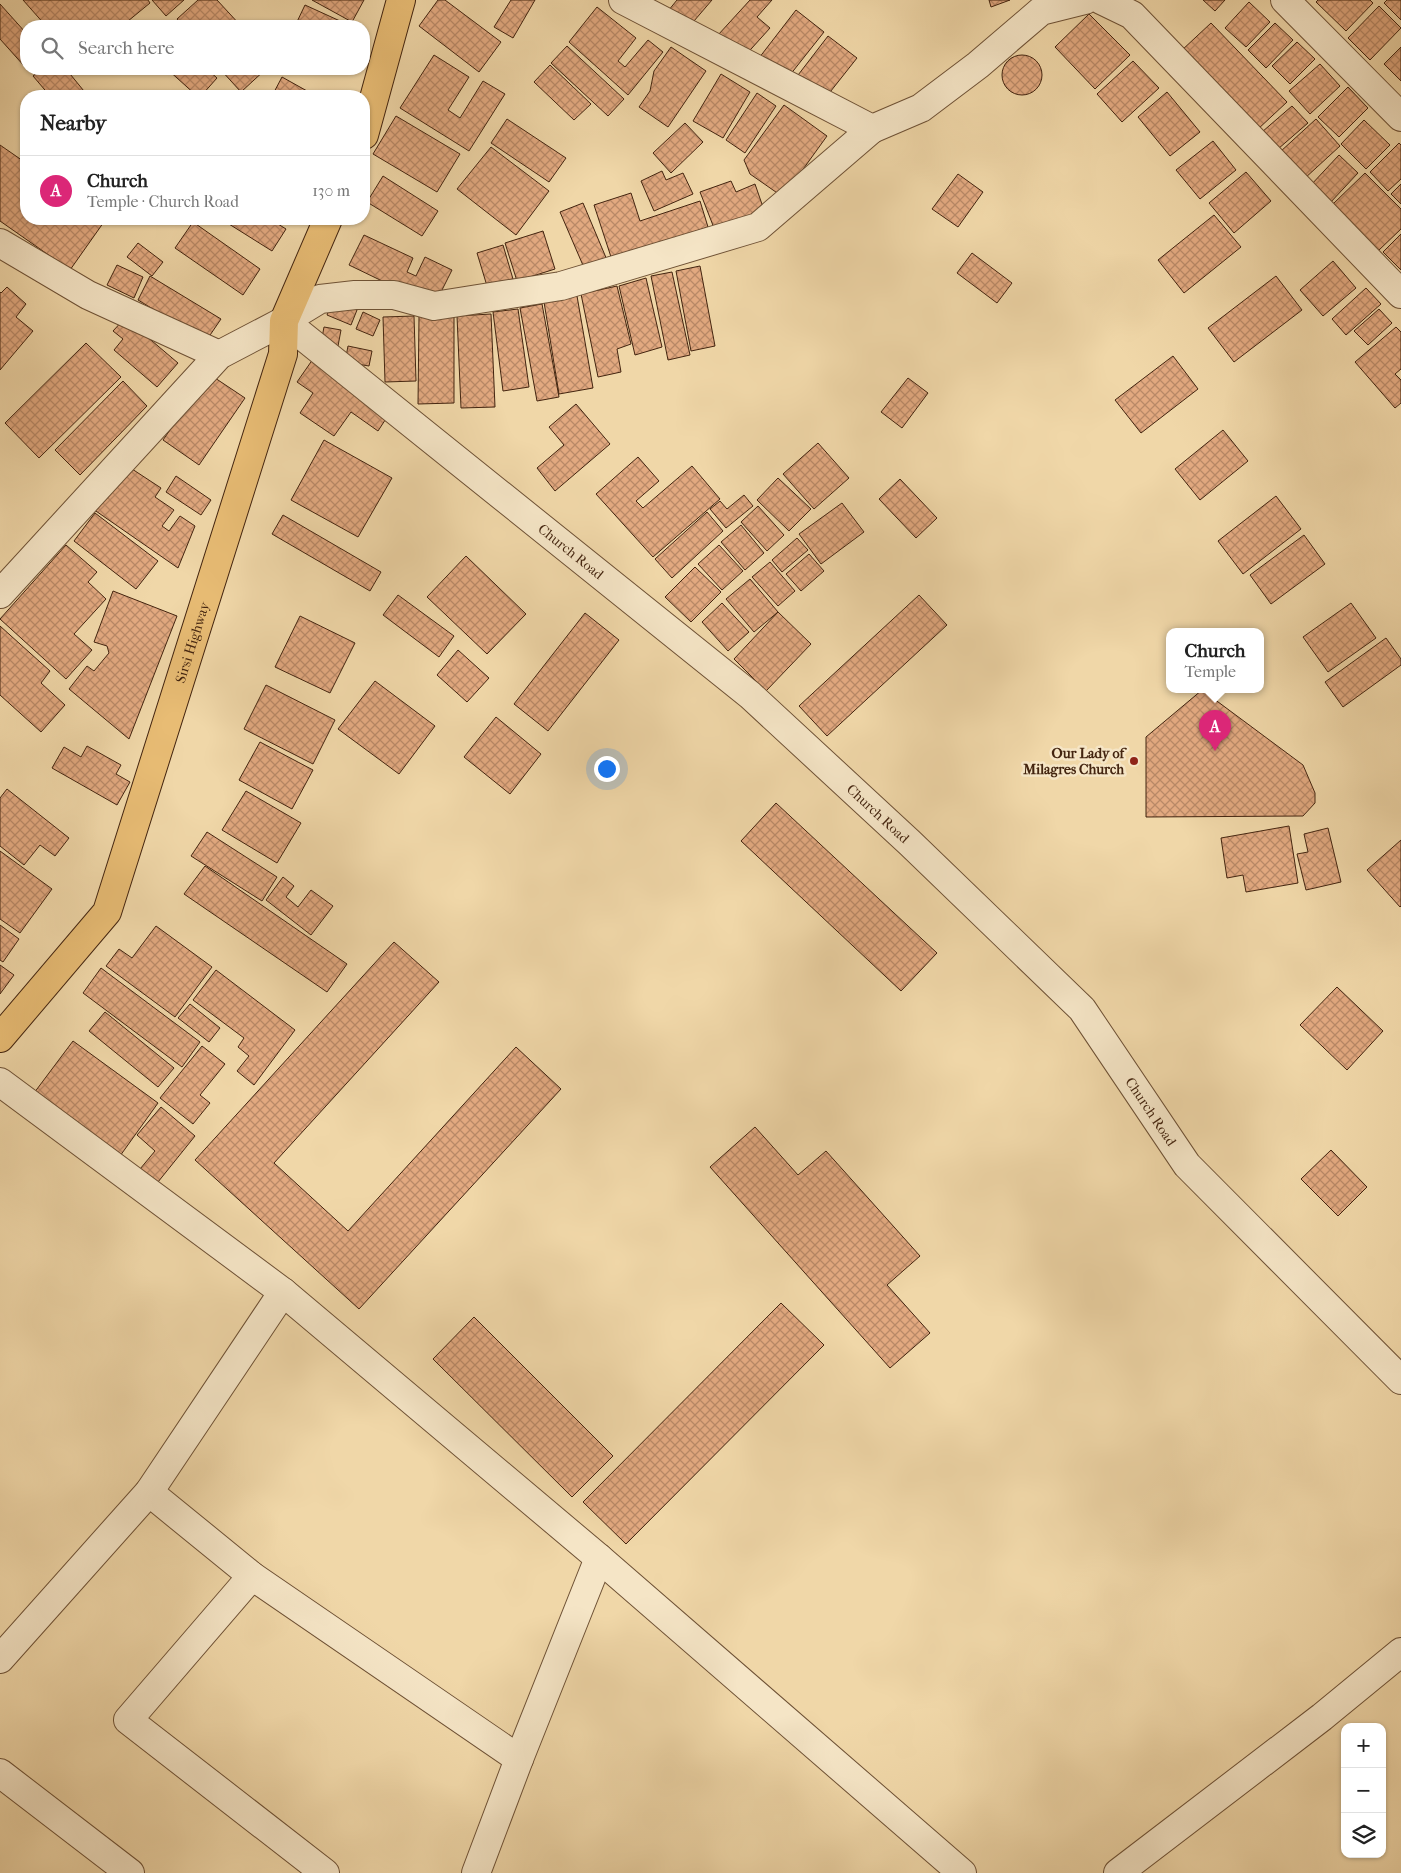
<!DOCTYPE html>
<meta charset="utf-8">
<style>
:root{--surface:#fff;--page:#f2f2f2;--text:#222;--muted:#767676;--line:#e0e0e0;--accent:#db2777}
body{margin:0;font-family:"IM FELL French Canon",serif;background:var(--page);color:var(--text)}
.controls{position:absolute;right:15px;bottom:15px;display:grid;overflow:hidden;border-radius:10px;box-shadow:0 1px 4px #0004}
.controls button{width:45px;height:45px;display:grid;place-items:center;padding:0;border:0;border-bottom:1px solid var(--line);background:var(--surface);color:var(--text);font:25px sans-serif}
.you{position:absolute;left:606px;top:768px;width:18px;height:18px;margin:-12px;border:4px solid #fff;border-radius:50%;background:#1a73e8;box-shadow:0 0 0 8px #1a73e833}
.badge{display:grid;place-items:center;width:32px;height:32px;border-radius:50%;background:var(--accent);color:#fff;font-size:16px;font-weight:700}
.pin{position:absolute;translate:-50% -41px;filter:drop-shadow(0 1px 2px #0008)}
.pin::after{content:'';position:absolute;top:26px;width:18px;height:15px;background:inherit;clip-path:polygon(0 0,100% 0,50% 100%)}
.popup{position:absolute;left:1166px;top:628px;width:98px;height:65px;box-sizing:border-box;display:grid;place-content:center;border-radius:10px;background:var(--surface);filter:drop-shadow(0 1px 4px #0005);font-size:16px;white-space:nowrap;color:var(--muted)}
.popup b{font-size:19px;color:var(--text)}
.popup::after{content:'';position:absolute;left:50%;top:100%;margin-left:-10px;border:10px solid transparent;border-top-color:var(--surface)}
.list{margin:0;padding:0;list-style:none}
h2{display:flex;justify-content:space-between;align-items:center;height:65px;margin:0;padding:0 20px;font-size:21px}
h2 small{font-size:16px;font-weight:400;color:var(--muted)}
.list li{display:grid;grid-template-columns:32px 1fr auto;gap:15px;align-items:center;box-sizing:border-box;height:70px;padding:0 20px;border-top:1px solid var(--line)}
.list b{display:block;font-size:19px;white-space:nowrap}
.list p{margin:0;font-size:16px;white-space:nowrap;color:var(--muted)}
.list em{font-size:16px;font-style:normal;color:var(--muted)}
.icon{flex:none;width:28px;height:28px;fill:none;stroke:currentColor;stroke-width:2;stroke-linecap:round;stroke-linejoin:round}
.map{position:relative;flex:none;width:1401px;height:1873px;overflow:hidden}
.search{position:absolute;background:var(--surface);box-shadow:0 1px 4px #0004;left:20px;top:20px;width:350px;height:55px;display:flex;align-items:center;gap:12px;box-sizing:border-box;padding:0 18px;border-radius:20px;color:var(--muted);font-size:19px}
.panel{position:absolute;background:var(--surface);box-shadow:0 1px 4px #0004;left:20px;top:90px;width:350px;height:135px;border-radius:20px}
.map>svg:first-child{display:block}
.building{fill:url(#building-cross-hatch);stroke:#43240f}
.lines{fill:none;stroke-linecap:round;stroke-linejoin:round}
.street-casing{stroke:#6e5135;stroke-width:30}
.primary-casing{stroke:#43240f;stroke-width:30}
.street{stroke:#f5e5c6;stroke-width:28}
.primary{stroke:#e8bc74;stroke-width:28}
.poi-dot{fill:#8f2418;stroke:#f5e5c6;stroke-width:2}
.labels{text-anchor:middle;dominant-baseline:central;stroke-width:5;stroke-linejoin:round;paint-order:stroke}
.street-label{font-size:14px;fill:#43240f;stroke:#f5e5c6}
.poi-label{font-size:14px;font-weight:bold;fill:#43240f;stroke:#f5e5c6;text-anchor:end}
</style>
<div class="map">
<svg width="1401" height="1873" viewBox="0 0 1401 1873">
<defs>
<pattern id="building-cross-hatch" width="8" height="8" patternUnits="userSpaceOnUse" patternTransform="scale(1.25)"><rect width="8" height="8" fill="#e2a980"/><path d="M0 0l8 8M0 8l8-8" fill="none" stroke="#b98967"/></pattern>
</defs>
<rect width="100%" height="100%" fill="#f0d7a8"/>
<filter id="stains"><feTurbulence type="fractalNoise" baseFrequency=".004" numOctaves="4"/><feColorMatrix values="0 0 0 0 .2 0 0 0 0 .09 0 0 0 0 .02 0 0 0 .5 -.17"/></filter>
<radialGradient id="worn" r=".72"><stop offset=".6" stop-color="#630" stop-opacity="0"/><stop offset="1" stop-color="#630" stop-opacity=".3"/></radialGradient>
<path class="building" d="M 23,0 L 148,0 L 150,3 L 122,26 L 46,26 Z
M 152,0 L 184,0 L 166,16 Z
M 198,0 L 217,0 L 241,26 L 183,26 L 177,19 Z
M 312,0 L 364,0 L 352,22 Z
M 438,0 L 445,0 L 501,42 L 479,72 L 419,26 Z
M 511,0 L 535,0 L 513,38 L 494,27 Z
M 677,0 L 712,0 L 688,28 L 668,11 Z
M 750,0 L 772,0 L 757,17 L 770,28 L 743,58 L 718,35 Z
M 989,0 L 1010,0 L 991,7 Z
M 1203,0 L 1225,0 L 1215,11 Z
M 1318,0 L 1370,0 L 1373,3 L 1346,31 L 1316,2 Z
M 1387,0 L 1401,0 L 1401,20 L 1384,3 Z
M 1249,2 L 1270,22 L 1246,47 L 1225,28 Z
M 0,4 L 26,33 L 25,67 L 0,39 Z
M 305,5 L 351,26 L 295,26 Z
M 1379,6 L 1401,28 L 1370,60 L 1348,38 Z
M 597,7 L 636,38 L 618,61 L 625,67 L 648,40 L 663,52 L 628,95 L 569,42 Z
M 796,10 L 824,32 L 786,80 L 759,58 Z
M 1089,14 L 1130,55 L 1095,89 L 1055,47 Z
M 1211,23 L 1287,102 L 1257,130 L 1181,51 Z
M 1275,23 L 1293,40 L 1266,68 L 1248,50 Z
M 828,36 L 857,58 L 823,101 L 795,79 Z
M 1297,42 L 1315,59 L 1290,84 L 1272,66 Z
M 567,46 L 624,99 L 608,116 L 551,63 Z
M 671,47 L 706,71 L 668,127 L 639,107 L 650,91 L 654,71 Z
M 1401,47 L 1401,81 L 1384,64 Z
M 434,55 L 469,77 L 448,110 L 460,118 L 483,81 L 505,94 L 469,151 L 400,108 Z
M1002 75a20 20 0 1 1 40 0a20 20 0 1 1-40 0Z
M 1133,61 L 1159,88 L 1122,122 L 1097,94 Z
M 1320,64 L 1340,86 L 1310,114 L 1289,91 Z
M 550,65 L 591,104 L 574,120 L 534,82 Z
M 41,69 L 66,69 L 88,96 L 50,96 L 33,76 Z
M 167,69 L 207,69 L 217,78 L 201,96 L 197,96 Z
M 220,69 L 266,69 L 241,92 Z
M 721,74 L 750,92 L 723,138 L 693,121 Z
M 282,77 L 316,96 L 272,96 Z
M 1348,87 L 1368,108 L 1339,137 L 1318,117 Z
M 1167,92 L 1200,132 L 1170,156 L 1138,117 Z
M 757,93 L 776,106 L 745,153 L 726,140 Z
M 784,105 L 827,136 L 783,197 L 750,174 L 744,160 Z
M 1292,106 L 1308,123 L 1278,149 L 1262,132 Z
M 396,116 L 460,154 L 437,192 L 373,154 Z
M 507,119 L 566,158 L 549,182 L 491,143 Z
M 1316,119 L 1340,146 L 1304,179 L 1280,152 Z
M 1364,120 L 1390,145 L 1366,169 L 1341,144 Z
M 685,123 L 703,142 L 671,173 L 653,153 Z
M 1213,141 L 1236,170 L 1200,199 L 1176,170 Z
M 1399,143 L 1401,145 L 1401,179 L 1388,191 L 1370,172 Z
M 0,145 L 26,163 L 26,219 L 106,219 L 70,270 L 0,221 Z
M 491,147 L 549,191 L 516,235 L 457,189 Z
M 1339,155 L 1358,173 L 1329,204 L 1310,186 Z
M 662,171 L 666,180 L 683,173 L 693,194 L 654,211 L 641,181 Z
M 1246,172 L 1271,201 L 1234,233 L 1209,203 Z
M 1365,173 L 1401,209 L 1401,229 L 1378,251 L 1333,204 Z
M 958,174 L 983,192 L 958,227 L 932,209 Z
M 383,176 L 438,211 L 422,236 L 367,202 Z
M 731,181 L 736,192 L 755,184 L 764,210 L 714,228 L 700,192 Z
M 1401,184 L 1401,204 L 1391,194 Z
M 631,193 L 640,221 L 700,201 L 708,227 L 612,260 L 594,205 Z
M 583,203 L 607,260 L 585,270 L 560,212 Z
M 1214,215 L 1241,247 L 1184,293 L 1158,260 Z
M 221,219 L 270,219 L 286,229 L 272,251 Z
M 193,222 L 260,269 L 243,295 L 175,248 Z
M 543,231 L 555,269 L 517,281 L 505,243 Z
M 1401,234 L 1401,270 L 1383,252 Z
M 364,235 L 413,258 L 407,272 L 416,276 L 425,257 L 452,270 L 434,306 L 349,265 Z
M 138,243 L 163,262 L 152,276 L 127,257 Z
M 503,245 L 513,279 L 487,286 L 477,253 Z
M 972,253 L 1012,283 L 997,303 L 957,273 Z
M 1333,261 L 1356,288 L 1323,316 L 1300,290 Z
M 117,265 L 143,277 L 134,298 L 107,285 Z
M 700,266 L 715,346 L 691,351 L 676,271 Z
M 672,272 L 690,355 L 668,360 L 651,276 Z
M 150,276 L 221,319 L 206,341 L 138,300 Z
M 1276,276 L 1302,310 L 1234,362 L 1208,328 Z
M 646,278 L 662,347 L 635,355 L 619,286 Z
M 617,286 L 631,344 L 617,349 L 621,372 L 598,377 L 581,294 Z
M 7,287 L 26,304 L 16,317 L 33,331 L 0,370 L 0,292 L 1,293 Z
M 1366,288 L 1381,304 L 1346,335 L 1332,319 Z
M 577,296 L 593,388 L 559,394 L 544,302 Z
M 333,300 L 357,310 L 351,325 L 327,315 Z
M 542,304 L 559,397 L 537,401 L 520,308 Z
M 518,309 L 529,387 L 503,391 L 493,312 Z
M 1379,309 L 1392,323 L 1368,345 L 1354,331 Z
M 363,312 L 380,320 L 373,336 L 356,329 Z
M 491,314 L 495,407 L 461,408 L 457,316 Z
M 454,315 L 454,403 L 418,404 L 419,316 Z
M 414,316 L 416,381 L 385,382 L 383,317 Z
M 125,318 L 178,363 L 157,387 L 114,350 L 123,339 L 113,331 Z
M 324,327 L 341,330 L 338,346 L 321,343 Z
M 1396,327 L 1401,332 L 1401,369 L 1395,374 L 1401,380 L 1401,403 L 1395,408 L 1355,362 Z
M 86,343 L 121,377 L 39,458 L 5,423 Z
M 348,346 L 372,351 L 369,366 L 345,362 Z
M 1173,356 L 1198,389 L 1141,433 L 1115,400 Z
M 313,359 L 391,411 L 378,431 L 351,412 L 334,436 L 300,413 L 313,393 L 297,382 Z
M 209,374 L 245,398 L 199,465 L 163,440 Z
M 908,378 L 928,393 L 902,428 L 881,412 Z
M 123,381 L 147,406 L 80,475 L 55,450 Z
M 576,404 L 610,444 L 555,491 L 537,468 L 564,445 L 549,427 Z
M 1223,430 L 1248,461 L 1200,500 L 1175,469 Z
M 324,440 L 392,478 L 358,537 L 291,500 Z
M 818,443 L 849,478 L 814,509 L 783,474 Z
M 638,457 L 659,481 L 636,501 L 643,508 L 692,466 L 720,499 L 653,557 L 596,494 Z
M 129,467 L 161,488 L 155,497 L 174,510 L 162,526 L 169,531 L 180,516 L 195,526 L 178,568 L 93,509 Z
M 176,476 L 211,500 L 201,515 L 166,492 Z
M 778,478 L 811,509 L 789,531 L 757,500 Z
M 900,479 L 937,518 L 916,538 L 879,499 Z
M 744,495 L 753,506 L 726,528 L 710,509 L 720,501 L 727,509 Z
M 1276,496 L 1301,529 L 1243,574 L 1218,541 Z
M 842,503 L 864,532 L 821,564 L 799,534 Z
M 758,506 L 784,535 L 767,551 L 741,522 Z
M 707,512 L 723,531 L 672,578 L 655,559 Z
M 95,513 L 158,561 L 136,589 L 74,541 Z
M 283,515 L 381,572 L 370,591 L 272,534 Z
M 741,525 L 764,553 L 745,570 L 721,542 Z
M 1304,535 L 1325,564 L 1271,604 L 1250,575 Z
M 797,538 L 808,550 L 782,572 L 772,560 Z
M 66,545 L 97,572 L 88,582 L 106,599 L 74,634 L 92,650 L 66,679 L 0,619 Z
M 719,545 L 743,571 L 722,590 L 698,564 Z
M 809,554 L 824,571 L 801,591 L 786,574 Z
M 466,556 L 526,614 L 487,654 L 427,597 Z
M 770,562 L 795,591 L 778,606 L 752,577 Z
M 695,567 L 721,592 L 691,622 L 665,597 Z
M 750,579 L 778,612 L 754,632 L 726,599 Z
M 113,591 L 177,616 L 129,739 L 69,689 L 87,666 L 94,671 L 109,653 L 107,646 L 94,642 Z
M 398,595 L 454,636 L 439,657 L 383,615 Z
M 919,595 L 947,625 L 827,736 L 799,706 Z
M 722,603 L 749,632 L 728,651 L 702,622 Z
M 1351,603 L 1376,638 L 1328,672 L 1303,637 Z
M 778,612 L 811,644 L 766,691 L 734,659 Z
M 585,613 L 619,640 L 548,731 L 514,704 Z
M 300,616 L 355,643 L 330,693 L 275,667 Z
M 0,626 L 50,671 L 41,683 L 65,705 L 41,732 L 0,695 Z
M 1386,638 L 1401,659 L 1401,665 L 1343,707 L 1325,682 Z
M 458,650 L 489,678 L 467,702 L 437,675 Z
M 375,681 L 435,726 L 399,774 L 338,729 Z
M 266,685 L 335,720 L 313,764 L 244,729 Z
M 1202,690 L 1303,765 L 1315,793 L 1315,803 L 1303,816 L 1146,817 L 1146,737 Z
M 496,717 L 541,754 L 510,794 L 464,757 Z
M 260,742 L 313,770 L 292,809 L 239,780 Z
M 87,746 L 121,765 L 116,774 L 130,782 L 117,805 L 52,768 L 64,747 L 81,757 Z
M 7,789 L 69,838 L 55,856 L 40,845 L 24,865 L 0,846 L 0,798 Z
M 246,791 L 301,823 L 277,863 L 222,830 Z
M 776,803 L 937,953 L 901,991 L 741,841 Z
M 1289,826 L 1298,883 L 1246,892 L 1243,875 L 1227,878 L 1221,838 Z
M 1328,828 L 1341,882 L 1306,890 L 1297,854 L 1308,852 L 1304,834 Z
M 207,832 L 277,877 L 262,901 L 191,856 Z
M 1401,840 L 1401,906 L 1400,907 L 1367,870 Z
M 0,851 L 52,889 L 20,933 L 0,919 Z
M 205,866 L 347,964 L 327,992 L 184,894 Z
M 283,877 L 294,886 L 286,897 L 298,907 L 311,890 L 333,906 L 311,935 L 266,900 Z
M 0,925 L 19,939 L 3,962 L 0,960 Z
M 156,926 L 212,967 L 175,1017 L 106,966 L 119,949 L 132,958 Z
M 394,942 L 439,982 L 274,1163 L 348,1231 L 516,1047 L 561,1089 L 359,1309 L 195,1160 Z
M 0,965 L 14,975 L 0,994 Z
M 101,968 L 200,1042 L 182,1067 L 83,993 Z
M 216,970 L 295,1030 L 254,1085 L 237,1071 L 249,1056 L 238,1047 L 244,1038 L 193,1000 Z
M 1337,987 L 1383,1031 L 1347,1070 L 1300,1025 Z
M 190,1004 L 220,1028 L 209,1042 L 178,1018 Z
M 105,1012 L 174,1068 L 158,1087 L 89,1031 Z
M 73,1041 L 158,1103 L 120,1156 L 34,1093 Z
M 202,1046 L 225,1064 L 200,1095 L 210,1103 L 193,1124 L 160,1098 Z
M 161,1107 L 195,1136 L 158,1182 L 140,1169 L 155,1151 L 137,1135 Z
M 755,1127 L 798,1175 L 826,1151 L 920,1256 L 887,1285 L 930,1333 L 890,1368 L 710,1167 Z
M 1331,1150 L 1367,1187 L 1338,1216 L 1301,1179 Z
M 781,1303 L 824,1345 L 626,1544 L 583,1502 Z
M 474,1317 L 613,1456 L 572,1497 L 433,1359 Z"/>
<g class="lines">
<g class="street-casing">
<g id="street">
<path d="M 623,0 L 872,129 L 921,108 L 978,65 L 1041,11 L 1085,0"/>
<path d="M 1101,0 L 1132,15 L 1401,294"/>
<path d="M 1285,0 L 1401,117"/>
<path d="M 0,243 L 88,295 L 219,355"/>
<path id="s1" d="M 284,321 L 750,695 L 910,843 L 1082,1009 L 1187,1165 L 1401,1380"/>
<path d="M 0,594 L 219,355 L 284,321 L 320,299 L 355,295 L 394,295 L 434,306 L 561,286 L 758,227 L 872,129"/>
<path d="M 0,1082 L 283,1292 L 599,1558 L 962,1873"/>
<path d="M 149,1492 L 252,1576 L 519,1759"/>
<path d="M 252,1576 L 128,1720 L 325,1873"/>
<path d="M 0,1659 L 149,1492 L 283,1292"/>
<path d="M 0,1773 L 130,1873"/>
<path d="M 476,1873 L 519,1759 L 599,1558"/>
<path d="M 1118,1873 L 1322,1717 L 1401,1652"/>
</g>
</g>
<g class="primary-casing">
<g id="primary">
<path d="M 364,135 L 401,0"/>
<path id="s2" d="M 0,1038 L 107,912 L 283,354 L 284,321 L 328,219"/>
</g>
</g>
<use href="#street" class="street"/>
<use href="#primary" class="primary"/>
</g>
<circle class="poi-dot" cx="1134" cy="761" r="5"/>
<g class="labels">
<g class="street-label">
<text stroke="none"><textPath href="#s1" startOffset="368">Church Road</textPath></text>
<text stroke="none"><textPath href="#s2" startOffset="448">Sirsi Highway</textPath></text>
<text stroke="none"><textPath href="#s1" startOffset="772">Church Road</textPath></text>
<text stroke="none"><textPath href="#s1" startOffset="1178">Church Road</textPath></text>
</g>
<g class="poi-label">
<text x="1124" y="753">Our Lady of<tspan x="1124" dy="16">Milagres Church</tspan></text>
</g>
</g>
<rect width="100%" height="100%" filter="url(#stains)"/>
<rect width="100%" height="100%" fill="url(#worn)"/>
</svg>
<div class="controls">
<button>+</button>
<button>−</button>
<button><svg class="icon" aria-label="layers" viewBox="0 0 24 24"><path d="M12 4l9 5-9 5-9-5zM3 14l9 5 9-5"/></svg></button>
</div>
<div class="you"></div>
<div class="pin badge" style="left:1215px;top:751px">A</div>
<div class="popup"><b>Church</b>Temple</div>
<div class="search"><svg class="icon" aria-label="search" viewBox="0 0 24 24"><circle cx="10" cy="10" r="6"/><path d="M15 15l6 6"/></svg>Search here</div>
<section class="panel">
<h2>Nearby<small></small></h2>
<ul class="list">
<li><span class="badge">A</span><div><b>Church</b><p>Temple · Church Road</p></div><em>130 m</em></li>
</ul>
</section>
</div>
